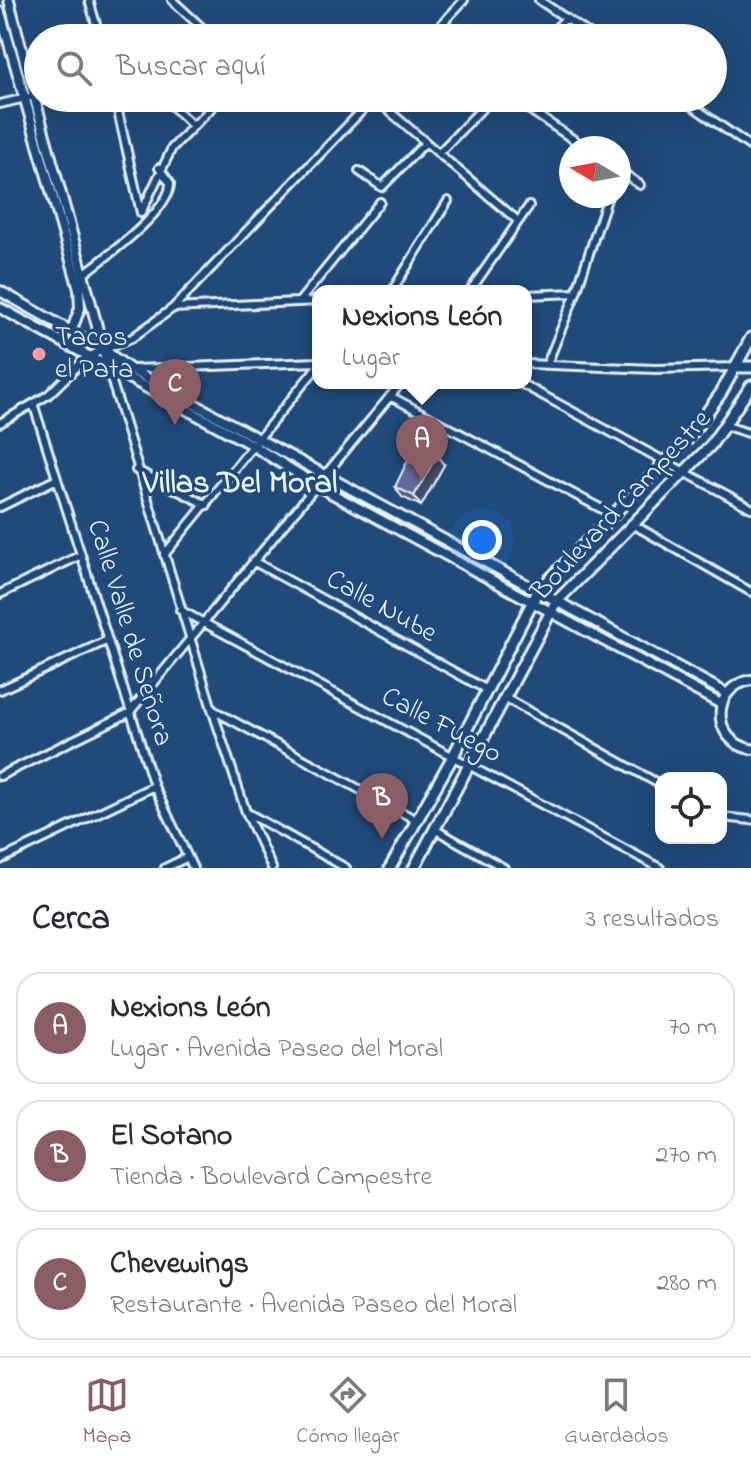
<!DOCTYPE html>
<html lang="es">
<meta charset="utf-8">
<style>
:root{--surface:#fff;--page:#f7f7f7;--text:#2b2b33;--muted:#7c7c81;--line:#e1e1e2;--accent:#8a5d65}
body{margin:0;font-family:"Indie Flower",sans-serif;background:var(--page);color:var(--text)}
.controls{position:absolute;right:24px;bottom:24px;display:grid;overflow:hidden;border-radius:16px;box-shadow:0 8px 32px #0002}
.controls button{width:72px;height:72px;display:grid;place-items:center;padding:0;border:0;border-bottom:2px solid var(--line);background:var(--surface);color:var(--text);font:40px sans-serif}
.compass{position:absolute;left:559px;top:136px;width:72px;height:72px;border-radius:50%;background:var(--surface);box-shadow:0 8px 32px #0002;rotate:280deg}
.you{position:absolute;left:482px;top:540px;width:28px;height:28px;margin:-20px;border:6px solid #fff;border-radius:50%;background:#1a73e8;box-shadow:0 0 0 12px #1a73e833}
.badge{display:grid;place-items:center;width:52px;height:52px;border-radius:50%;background:var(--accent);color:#fff;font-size:26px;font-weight:700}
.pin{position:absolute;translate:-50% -66px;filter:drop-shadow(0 2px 4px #0008)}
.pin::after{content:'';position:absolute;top:42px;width:28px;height:24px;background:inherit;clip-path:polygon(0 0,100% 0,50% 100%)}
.popup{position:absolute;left:312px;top:285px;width:220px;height:104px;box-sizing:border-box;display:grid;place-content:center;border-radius:16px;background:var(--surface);filter:drop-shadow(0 2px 6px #0005);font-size:26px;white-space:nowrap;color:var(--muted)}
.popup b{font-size:30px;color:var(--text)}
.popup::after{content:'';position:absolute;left:50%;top:100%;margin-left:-16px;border:16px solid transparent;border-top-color:var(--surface)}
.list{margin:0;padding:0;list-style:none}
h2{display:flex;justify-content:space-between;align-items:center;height:104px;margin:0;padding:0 32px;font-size:34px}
h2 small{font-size:26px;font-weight:400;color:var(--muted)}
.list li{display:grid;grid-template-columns:52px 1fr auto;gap:24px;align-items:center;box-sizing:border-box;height:112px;margin:0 16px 16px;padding:0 16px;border:2px solid var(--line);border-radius:24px}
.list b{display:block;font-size:30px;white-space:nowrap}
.list p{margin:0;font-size:26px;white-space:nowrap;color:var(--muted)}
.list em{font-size:26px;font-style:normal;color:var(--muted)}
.icon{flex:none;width:44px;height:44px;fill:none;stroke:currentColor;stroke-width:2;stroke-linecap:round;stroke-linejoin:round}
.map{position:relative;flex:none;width:751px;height:868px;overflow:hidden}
.search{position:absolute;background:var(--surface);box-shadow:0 8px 32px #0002;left:24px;right:24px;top:24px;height:88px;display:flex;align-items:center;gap:20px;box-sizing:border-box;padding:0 28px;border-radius:44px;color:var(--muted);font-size:30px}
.sheet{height:488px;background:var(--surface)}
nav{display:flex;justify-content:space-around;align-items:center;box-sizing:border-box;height:112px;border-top:2px solid var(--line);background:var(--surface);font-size:22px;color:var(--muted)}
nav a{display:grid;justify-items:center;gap:4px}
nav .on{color:var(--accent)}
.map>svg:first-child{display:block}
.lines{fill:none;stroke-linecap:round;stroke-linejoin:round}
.minor-casing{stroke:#e8f1f8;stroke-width:12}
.tertiary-casing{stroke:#e8f1f8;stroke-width:14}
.secondary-casing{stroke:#e8f1f8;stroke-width:15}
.minor{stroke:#1f4a7a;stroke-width:6}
.tertiary{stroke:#1f4a7a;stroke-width:8}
.secondary{stroke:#1f4a7a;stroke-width:9}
.wall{fill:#535c80;stroke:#e8f1f8;stroke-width:2}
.shaded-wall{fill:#434b68;stroke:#e8f1f8;stroke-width:2}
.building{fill:#606b95;stroke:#e8f1f8;stroke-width:2}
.poi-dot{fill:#ff9aa2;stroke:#1f4a7a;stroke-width:3}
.labels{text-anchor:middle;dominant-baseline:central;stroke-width:7;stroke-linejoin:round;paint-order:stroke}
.poi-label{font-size:28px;fill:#e8f1f8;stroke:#1f4a7a;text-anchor:start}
.street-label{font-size:28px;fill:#e8f1f8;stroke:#1f4a7a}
.quarter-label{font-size:32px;font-weight:bold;fill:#e8f1f8;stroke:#1f4a7a}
</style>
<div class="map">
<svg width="751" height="868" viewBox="0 0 751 868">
<rect width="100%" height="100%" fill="#1f4a7a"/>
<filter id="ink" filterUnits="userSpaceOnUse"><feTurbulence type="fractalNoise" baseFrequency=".0125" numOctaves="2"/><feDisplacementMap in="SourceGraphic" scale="16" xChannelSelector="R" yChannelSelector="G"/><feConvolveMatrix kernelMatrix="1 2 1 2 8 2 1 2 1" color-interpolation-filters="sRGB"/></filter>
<g filter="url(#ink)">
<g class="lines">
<g class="minor-casing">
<path id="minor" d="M 89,0 L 100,38
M 172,0 L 213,38
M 539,0 L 595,38
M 429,38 L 464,0
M 547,38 L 566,18
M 115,98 L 141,213
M 164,98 L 193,126
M 374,98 L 518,221
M 512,98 L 586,148
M 681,98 L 751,147
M 0,104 L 38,95
M 439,153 L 492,98
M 619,170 L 640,185
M 359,171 L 382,187 L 426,142
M 141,213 L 172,148 L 221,98
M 85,273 C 106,257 171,210 170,183 L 159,168
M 392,291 L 448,201
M 470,291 L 529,206
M 526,295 L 576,293
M 299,302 L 380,202
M 173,308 L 318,301
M 526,364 L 655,369 L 736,367
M 547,364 L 576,293 L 608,196
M 108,369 L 212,709 L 246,812 L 272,868
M 134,369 L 318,362
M 520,383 L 751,508
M 390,396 L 615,516
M 34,406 L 154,786 L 193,868
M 0,423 L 48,395 L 87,357 L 132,338 L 173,308 L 374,98
M 727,426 L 751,434
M 136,470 L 207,505
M 0,507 L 57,479
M 634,525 L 751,592
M 164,555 L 318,366
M 253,561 L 487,690
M 0,594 L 81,555
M 180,610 L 660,868
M 0,690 L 108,640
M 507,699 L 661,785
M 213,710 L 418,821
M 0,776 L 129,713 L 401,383
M 246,812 L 346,868
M 721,817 L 751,820
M 436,830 L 504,868
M 0,860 L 154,786
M 165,868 L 188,857"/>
</g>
<g class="tertiary-casing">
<path id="tertiary" d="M 9,0 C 40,124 77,245 108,369
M 0,12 L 79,289 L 80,308 L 71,332
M 0,291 L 103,349 L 130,369 L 726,693
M 0,308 L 252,445 L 316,485 L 721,704
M 751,680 C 710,687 711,742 751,749"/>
</g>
<g class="secondary-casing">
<path id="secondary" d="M 736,367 L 751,367
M 390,868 L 452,758 L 538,591 L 687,440 L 721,393 L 751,338
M 414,868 L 556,602 L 711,445 L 751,386"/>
</g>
<use href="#minor" class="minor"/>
<use href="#tertiary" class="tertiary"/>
<use href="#secondary" class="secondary"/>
</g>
<path class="wall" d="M 444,465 L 421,506 L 402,497 L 395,487 Z"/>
<path class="shaded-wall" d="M 437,455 L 444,465 L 421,506 L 414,496 Z"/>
<path class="building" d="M 416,443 L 437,455 L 414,496 L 395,487 Z"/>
</g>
<circle class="poi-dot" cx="39" cy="354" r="8"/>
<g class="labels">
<g class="poi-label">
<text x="55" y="338">Tacos<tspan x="55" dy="32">el Pata</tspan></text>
</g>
<g class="street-label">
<text transform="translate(622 506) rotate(-47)">Boulevard Campestre</text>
<text transform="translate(381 607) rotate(29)">Calle Nube</text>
<text transform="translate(129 633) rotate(73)">Calle Valle de Señora</text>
<text transform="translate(441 726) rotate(28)">Calle Fuego</text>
</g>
<g class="quarter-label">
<text x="240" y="484">Villas Del Moral</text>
</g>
</g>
</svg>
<div class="controls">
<button><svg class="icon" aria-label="locate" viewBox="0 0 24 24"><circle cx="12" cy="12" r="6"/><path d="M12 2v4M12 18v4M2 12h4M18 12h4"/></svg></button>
</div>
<svg class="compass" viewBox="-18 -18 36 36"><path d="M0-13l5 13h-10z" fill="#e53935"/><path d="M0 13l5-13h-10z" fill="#7c7c81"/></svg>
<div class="you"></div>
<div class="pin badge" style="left:422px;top:481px">A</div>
<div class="popup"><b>Nexions León</b>Lugar</div>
<div class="pin badge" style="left:382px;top:839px">B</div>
<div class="pin badge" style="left:175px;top:425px">C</div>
<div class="search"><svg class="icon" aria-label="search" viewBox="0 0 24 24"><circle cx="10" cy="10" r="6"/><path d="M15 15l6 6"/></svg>Buscar aquí</div>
</div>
<section class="sheet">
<h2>Cerca<small>3 resultados</small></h2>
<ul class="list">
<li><span class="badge">A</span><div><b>Nexions León</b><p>Lugar · Avenida Paseo del Moral</p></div><em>70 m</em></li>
<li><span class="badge">B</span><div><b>El Sotano</b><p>Tienda · Boulevard Campestre</p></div><em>270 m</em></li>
<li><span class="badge">C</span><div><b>Chevewings</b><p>Restaurante · Avenida Paseo del Moral</p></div><em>280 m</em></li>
</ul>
</section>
<nav>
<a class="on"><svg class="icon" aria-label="map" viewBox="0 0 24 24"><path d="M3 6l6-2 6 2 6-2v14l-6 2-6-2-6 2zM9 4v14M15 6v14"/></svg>Mapa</a>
<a><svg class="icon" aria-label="directions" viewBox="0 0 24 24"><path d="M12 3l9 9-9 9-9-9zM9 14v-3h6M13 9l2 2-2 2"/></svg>Cómo llegar</a>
<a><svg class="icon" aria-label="saved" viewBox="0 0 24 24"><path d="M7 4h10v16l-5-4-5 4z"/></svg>Guardados</a>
</nav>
